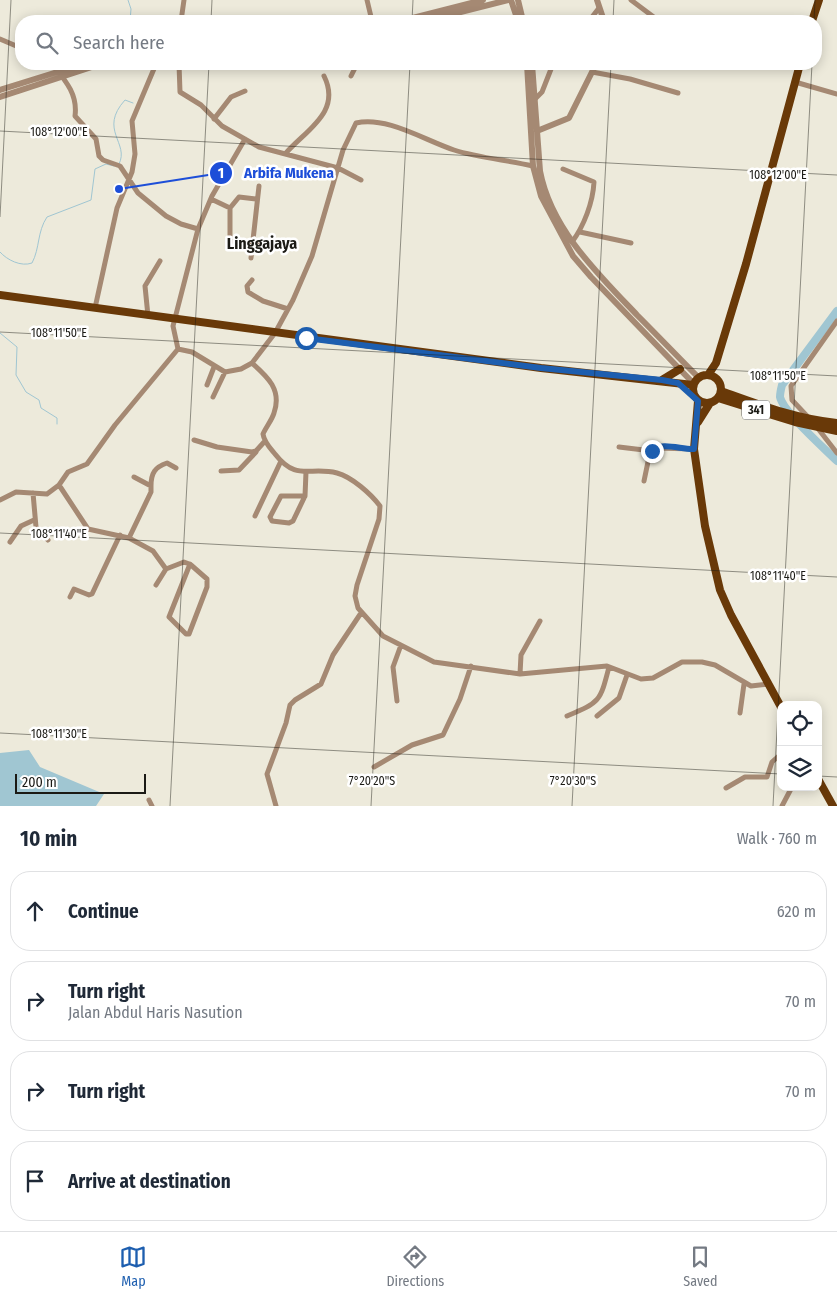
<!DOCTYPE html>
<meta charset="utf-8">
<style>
:root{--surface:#fff;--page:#f2f2f3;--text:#1f2937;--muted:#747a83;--line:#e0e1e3;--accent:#1d5eaf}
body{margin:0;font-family:"Fira Sans Condensed",sans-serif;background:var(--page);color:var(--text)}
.controls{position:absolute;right:15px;bottom:15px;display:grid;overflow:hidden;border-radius:10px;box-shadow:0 2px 12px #0003}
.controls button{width:45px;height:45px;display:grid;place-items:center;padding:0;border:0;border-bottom:1px solid var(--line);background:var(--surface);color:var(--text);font:25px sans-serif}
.scale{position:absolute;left:15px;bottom:12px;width:131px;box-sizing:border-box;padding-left:5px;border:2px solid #1b1a15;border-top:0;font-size:14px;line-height:18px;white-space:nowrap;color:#1b1a15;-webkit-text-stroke:4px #fff;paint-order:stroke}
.stop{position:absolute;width:15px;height:15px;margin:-11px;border:4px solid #1d5eaf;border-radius:50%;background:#fff}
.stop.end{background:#1d5eaf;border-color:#fff;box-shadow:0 1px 5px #0008}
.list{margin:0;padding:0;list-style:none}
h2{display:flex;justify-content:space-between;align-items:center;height:65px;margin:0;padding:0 20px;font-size:21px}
h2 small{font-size:16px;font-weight:400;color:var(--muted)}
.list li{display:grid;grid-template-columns:32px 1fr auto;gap:15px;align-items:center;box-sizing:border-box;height:80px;margin:0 10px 10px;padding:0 10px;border:1px solid var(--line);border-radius:20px}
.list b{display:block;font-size:19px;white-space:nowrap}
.list p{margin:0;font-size:16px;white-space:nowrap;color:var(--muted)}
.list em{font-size:16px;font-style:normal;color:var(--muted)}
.icon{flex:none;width:28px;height:28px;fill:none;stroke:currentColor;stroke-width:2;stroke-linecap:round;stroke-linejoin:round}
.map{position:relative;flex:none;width:837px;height:806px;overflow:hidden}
.search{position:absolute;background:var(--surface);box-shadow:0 2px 12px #0003;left:15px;right:15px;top:15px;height:55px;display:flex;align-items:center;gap:12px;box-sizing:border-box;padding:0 18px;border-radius:20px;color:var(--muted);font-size:19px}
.sheet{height:425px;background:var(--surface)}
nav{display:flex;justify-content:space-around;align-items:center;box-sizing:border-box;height:70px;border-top:1px solid var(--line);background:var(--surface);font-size:14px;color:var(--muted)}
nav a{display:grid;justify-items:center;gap:2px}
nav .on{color:var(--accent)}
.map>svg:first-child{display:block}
.water{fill:#a0c6d2}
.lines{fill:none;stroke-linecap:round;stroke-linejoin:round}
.stream{stroke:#a0c6d2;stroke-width:1}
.river{stroke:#a0c6d2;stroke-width:8}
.minor{stroke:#a58973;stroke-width:5}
.tertiary{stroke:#a58973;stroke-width:6}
.primary{stroke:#693908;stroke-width:8}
.route{stroke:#1d5eaf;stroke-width:6}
.ticks{fill:none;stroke:#1b1a15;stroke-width:1;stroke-opacity:0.45}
.labels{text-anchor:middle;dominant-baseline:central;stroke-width:5;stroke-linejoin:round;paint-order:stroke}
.shield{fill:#fff;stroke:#5f5f5b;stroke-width:1}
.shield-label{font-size:12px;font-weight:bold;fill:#1b1a15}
.quarter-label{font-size:16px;font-weight:bold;fill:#1b1a15;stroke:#fff}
.ticks-label{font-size:12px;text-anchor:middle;fill:#1b1a15;stroke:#fff;stroke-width:5;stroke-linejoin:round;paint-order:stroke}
.leader{fill:none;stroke:#1d4ed8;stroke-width:2}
.callout-dot{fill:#1d4ed8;stroke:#fff;stroke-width:2}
.mark-label{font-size:15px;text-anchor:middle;font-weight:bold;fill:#fff}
.callout-label{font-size:15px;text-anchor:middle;font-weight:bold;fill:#1d4ed8;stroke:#fff;stroke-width:5;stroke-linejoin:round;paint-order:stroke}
</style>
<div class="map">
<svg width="837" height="806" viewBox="0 0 837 806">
<rect width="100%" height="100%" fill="#edeadb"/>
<path class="water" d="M 29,750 L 40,767 L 104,794 L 96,806 L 0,806 L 0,753 Z"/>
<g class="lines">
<path class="stream" d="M 128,0 L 131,9 L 130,21
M 119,164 C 130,143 98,130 125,100 L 133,103
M 0,252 C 7,260 21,267 32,263 C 40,248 37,232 47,217 L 91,200 L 95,169 L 106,164 L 114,166
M 0,333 L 17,347 L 16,375 L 26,392 L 39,400 L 41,408 L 57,418 L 57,424"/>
<path class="river" d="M 837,311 L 782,385 C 781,389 780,393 780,397 C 783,412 825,449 837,461"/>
<path class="minor" d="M 367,0 L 372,21
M 631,0 L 659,21
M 181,21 L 184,0
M 589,21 L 599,8
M 0,39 L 21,48
M 52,64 C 65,80 78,94 75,116 L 96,139 L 99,156 L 103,160 L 120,166 L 138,193 L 166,216 L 181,224 L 198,229
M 179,64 L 180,92 L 201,105 L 222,126 L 259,147 L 338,168 L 361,180
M 592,72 L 630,79 L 678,93
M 351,76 L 357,64
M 795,82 L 837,94
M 535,99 L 542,92 L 553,64
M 214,119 L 231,97 L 245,91
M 286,153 C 306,130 342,112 324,76
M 563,169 L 594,182 C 593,202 584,226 572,242
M 211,199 L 230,208
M 256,199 L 239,197 L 230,208 L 230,241 L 262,242
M 580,232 L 631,243
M 251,258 L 259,186
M 252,280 L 247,286 L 248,292 L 263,301 L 288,309
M 95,308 L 117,208 L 132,172 L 135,154 L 132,121 L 156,64
M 148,316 L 145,286 L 160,261
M 178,349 L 173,326 L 198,229 L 212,196 L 245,139
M 252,363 C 268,377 282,390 274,413 C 272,420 266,427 263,434 C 264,442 270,448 275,454 C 297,482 309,466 337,473 C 352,477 371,494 380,506 L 379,519 L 357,585 L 355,596 L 358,608 L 383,636 L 434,662 L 520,674 L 607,666 L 641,679 L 653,678 L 682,662 L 702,662 L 715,665 L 751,686 L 769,684
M 207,385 L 214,367
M 213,397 L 225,372
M 807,416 L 792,400 L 791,386 L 837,321
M 816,426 L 837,453
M 194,440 L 217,447 L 252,452 L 256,451 L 265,441
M 619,447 L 652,451
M 221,471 L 239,470 L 256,452
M 644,481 L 649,457 L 655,448 L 694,449
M 59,485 L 88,529 L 129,538 L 153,551 L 166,569
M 151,486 C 151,473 155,467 167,463 L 176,468
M 33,493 L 36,527 L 48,540
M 305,496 L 281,496 L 270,517 L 272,521 L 289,523 L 293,521 L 305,496 L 306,472
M 0,500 L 16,492 L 47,494 L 59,485 L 68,472 L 87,464 L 115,425 L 178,349 L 192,352 L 225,372 L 241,369 L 252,363 L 275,333 L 293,300 L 312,256 L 343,150 L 356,123 C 387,116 424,140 454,150 C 479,158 507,160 533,166
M 255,516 L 281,461
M 129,538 L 151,492 L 151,486 L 134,477
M 10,542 L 21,526 L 34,520
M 156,585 L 166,569 L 184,562 C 187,563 189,564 191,565 L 207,579 L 207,587 L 189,634 L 186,634 L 169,617 L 190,564
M 70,597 L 74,589 L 89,595 L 92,594 L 120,535
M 520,674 L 521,655 L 540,621
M 397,701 L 393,667 L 401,645
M 740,713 L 744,684
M 567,716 C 600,702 600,702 609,667
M 597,716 L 619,698 L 627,675
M 374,767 L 412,745 L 443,735 L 460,699 L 471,666
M 726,788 L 745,777 L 767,777 L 772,762 L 781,754
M 149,800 L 152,806
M 276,806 L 267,774 L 286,723 L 290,705 L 295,700 L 321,684 L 333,655 L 361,613
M 782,806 L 792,787"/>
<path class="tertiary" d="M 511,0 L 518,21
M 518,0 L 523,21
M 597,0 L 604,21
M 401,21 L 483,0
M 425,21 L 508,0
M 527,64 L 533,166 L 541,196 L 573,256 L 591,277 L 694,384
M 532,64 L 540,171 C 551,229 598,274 637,315 C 658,336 678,357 699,378
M 0,90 L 83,64
M 0,97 L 101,64
M 537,131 L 569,118 L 596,64"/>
<path class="primary" d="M 812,21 L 819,0
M 0,295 L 541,368 L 693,385
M693 389a14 14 0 1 1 28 0a14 14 0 1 1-28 0Z
M 708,375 L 716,363 L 746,264 L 800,64
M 662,380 L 680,369
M 721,391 C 760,405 796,419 837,423
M 718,398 L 795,422 L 837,431
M 698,401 L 694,449 L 705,526 L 720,590 L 731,615 L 781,707
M 698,422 L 710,403
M 818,779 L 833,806"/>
</g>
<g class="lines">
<path class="route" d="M 306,338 L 541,368 L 662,380 L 678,383 L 698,401 L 694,449 C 682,450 661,441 652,451"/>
</g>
<path class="ticks" d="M 211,21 L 212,0M 412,21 L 413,0M 613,21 L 614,0M 814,21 L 815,0M 0,131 L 837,175M 0,217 L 11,0M 0,332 L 837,376M 0,533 L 837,577M 0,733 L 781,774M 818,776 L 837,777M 170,806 L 209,64M 371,806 L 410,64M 572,806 L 611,64M 773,806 L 812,64"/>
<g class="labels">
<rect class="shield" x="742" y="400.5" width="28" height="19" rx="4"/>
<g class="shield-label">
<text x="756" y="410">341</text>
</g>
<g class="quarter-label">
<text x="262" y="243">Linggajaya</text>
</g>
</g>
<g class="ticks-label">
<text x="59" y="136">108°12'00"E</text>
<text x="778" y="179">108°12'00"E</text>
<text x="59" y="337">108°11'50"E</text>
<text x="778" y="380">108°11'50"E</text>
<text x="59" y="538">108°11'40"E</text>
<text x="778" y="580">108°11'40"E</text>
<text x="59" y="738">108°11'30"E</text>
<text x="372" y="785">7°20'20"S</text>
<text x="573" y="785">7°20'30"S</text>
</g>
<path class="leader" d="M119 189L221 173"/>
<g class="callout-dot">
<circle cx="119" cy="189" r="5"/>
<circle cx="221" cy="173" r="12"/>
</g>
<g class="mark-label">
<text x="221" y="178">1</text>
</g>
<g class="callout-label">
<text x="289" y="178">Arbifa Mukena</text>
</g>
</svg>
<div class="controls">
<button><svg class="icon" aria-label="locate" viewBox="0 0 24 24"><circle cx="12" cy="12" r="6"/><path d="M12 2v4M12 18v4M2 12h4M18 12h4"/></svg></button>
<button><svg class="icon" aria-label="layers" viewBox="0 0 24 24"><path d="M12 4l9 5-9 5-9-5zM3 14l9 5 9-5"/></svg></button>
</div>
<div class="scale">200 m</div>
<div class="stop" style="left:306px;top:338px"></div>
<div class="stop end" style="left:652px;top:451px"></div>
<div class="search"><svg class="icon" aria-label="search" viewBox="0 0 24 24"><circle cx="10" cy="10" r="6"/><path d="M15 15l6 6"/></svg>Search here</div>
</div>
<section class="sheet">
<h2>10 min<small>Walk · 760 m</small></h2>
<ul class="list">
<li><svg class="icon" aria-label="ahead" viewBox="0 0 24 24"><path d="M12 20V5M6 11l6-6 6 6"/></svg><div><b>Continue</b></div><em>620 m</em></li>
<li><svg class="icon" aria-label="right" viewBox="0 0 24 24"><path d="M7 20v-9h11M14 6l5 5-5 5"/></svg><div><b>Turn right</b><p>Jalan Abdul Haris Nasution</p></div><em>70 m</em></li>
<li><svg class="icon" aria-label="right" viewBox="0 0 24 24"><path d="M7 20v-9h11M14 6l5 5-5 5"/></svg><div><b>Turn right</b></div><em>70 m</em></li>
<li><svg class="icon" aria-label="arrive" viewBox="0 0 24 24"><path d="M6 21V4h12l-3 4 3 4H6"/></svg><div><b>Arrive at destination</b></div></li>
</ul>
</section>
<nav>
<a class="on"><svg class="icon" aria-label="map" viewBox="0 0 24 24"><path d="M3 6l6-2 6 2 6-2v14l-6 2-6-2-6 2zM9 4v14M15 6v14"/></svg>Map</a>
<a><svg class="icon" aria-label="directions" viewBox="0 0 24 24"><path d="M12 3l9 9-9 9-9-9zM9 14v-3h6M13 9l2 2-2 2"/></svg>Directions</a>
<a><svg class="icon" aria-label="saved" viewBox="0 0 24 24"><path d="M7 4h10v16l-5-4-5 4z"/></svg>Saved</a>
</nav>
